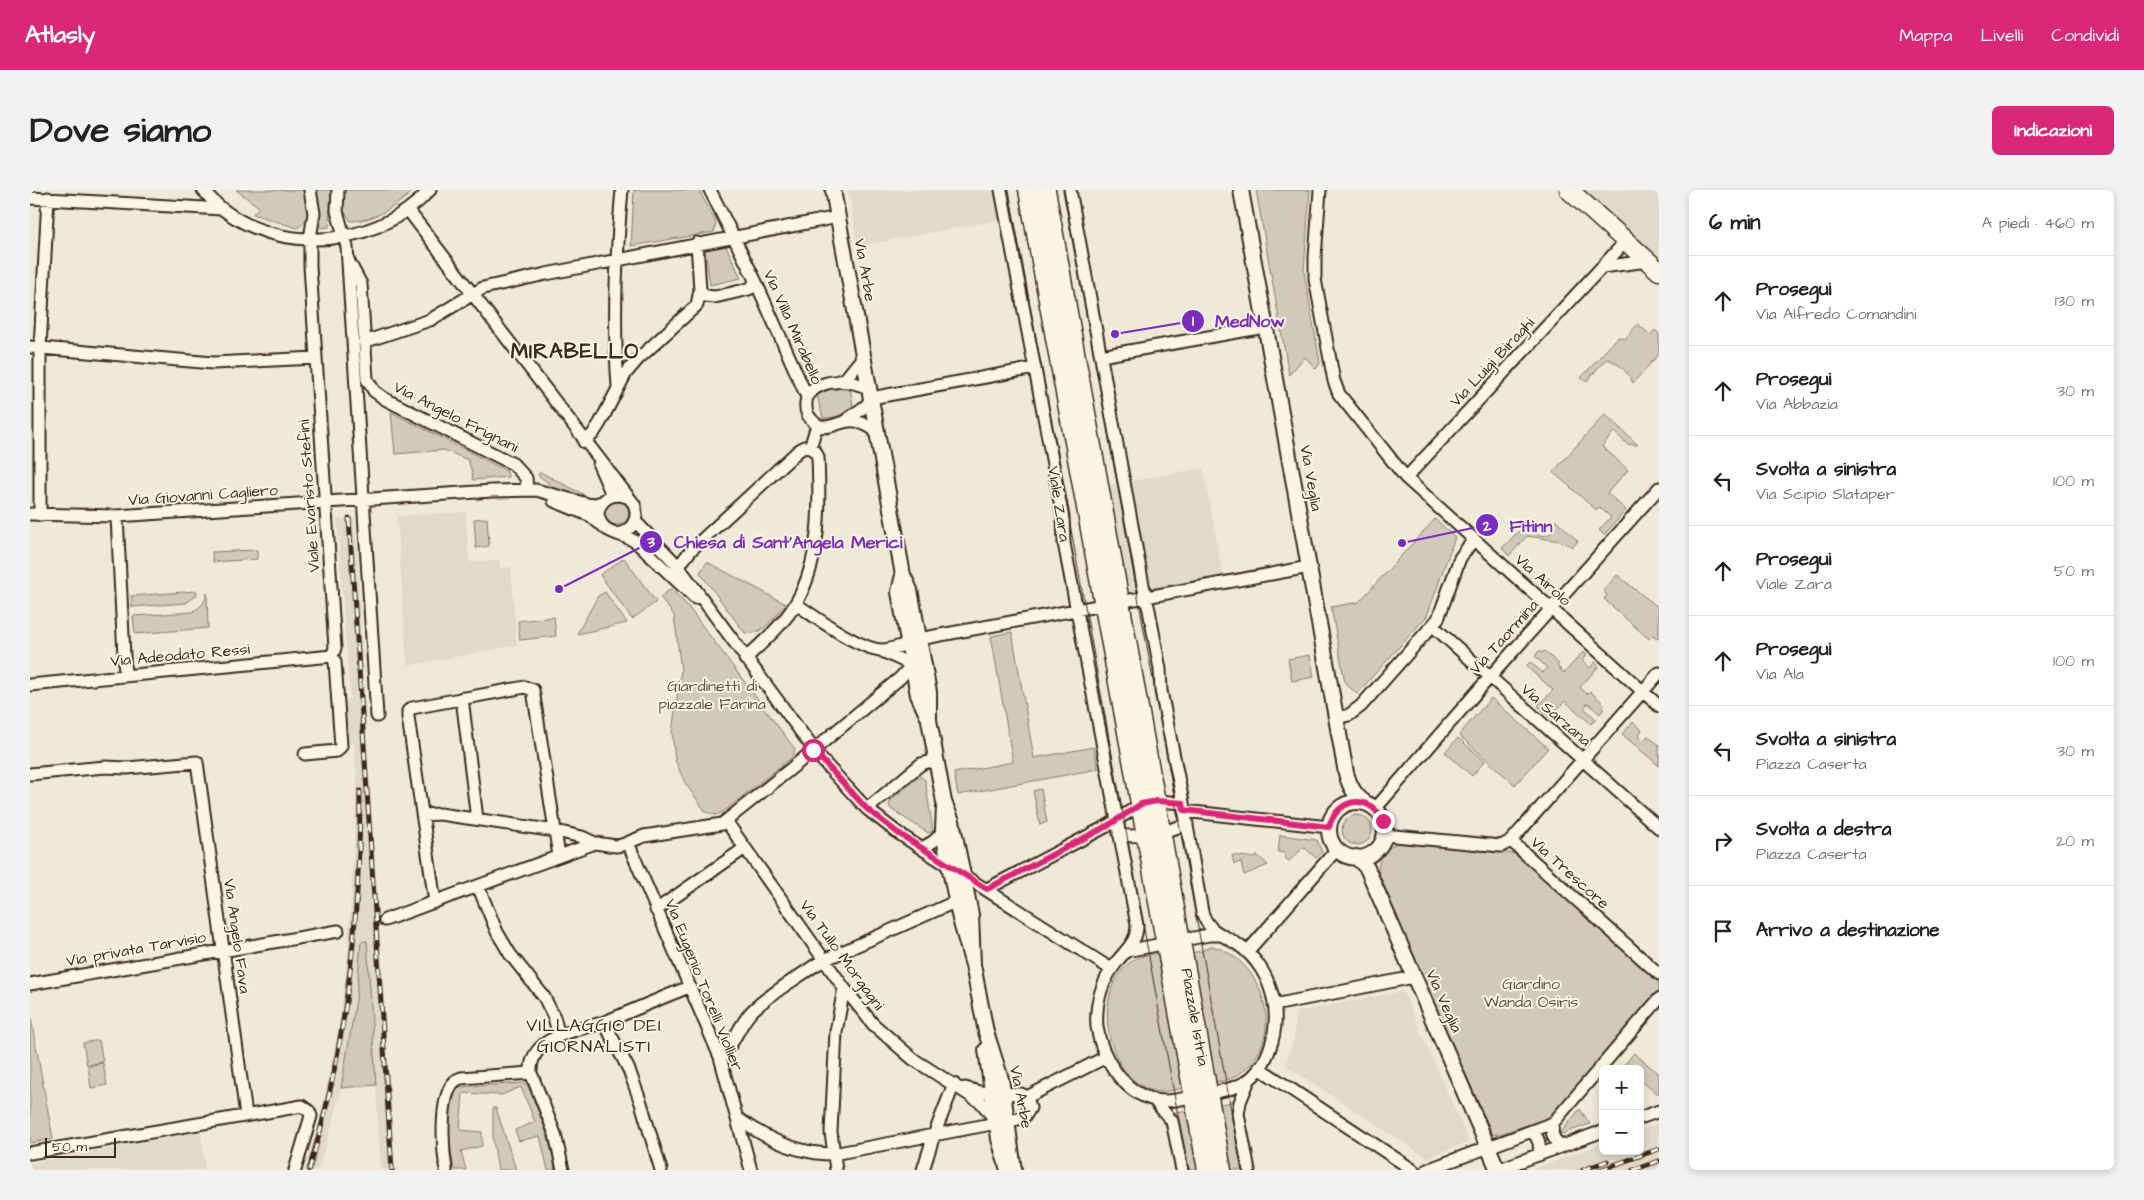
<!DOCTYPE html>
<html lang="it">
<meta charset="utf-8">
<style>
:root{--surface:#fff;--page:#f2f2f2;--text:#222;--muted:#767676;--line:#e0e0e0;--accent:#db2777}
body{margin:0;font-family:"Architects Daughter",sans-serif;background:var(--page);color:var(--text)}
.controls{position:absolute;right:15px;bottom:15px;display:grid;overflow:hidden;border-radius:8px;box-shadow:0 2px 8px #0003}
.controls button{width:45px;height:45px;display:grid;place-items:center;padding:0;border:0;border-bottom:1px solid var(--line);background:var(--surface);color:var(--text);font:25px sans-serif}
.scale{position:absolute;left:15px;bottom:12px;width:71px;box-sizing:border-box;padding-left:5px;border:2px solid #3b2a1e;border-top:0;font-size:14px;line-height:18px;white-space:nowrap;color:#3b2a1e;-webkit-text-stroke:4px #fcf5e5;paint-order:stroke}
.stop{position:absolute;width:15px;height:15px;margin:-11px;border:4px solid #db2777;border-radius:50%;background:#fff}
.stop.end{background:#db2777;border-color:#fff;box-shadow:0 1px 5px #0008}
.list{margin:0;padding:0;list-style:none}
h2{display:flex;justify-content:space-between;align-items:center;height:65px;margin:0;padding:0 20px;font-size:21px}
h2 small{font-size:16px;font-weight:400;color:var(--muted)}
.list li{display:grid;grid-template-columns:32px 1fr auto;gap:15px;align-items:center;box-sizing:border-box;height:90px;padding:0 20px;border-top:1px solid var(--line)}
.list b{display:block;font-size:19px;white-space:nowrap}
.list p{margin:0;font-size:16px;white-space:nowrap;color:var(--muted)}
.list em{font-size:16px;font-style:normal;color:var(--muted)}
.icon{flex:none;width:28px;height:28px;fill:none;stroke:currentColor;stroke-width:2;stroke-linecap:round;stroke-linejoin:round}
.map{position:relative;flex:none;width:1629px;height:980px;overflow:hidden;border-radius:8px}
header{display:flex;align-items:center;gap:30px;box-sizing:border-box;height:70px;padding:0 25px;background:var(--accent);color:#fff}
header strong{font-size:24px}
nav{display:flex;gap:28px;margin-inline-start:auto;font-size:18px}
.intro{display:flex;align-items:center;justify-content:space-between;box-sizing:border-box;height:120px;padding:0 30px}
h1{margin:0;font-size:35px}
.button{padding:12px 22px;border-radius:8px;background:var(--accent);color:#fff;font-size:18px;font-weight:700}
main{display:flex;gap:30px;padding:0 30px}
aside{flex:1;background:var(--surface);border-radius:8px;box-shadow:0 2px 8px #0003}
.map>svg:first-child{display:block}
.built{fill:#e1d9c9}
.green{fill:#d2c9ba;stroke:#867a6c}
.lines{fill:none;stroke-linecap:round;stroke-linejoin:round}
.minor-casing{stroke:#3b2a1e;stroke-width:15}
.tertiary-casing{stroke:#3b2a1e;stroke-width:18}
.primary-casing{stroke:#3b2a1e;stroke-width:21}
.minor{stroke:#fcf5e5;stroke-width:11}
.tertiary{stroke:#fcf5e5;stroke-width:14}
.primary{stroke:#fcf5e5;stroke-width:18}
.tram{stroke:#3b2a1e;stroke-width:1}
.rail-casing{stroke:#3b2a1e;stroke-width:5}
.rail{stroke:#fcf5e5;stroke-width:3;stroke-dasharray:9;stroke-linecap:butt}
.route{stroke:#db2777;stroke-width:6}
.labels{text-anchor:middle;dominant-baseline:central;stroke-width:4;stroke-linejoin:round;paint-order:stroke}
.street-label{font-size:16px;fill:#3b2a1e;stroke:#fcf5e5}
.park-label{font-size:16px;fill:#615245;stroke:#fcf5e5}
.neighbourhood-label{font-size:18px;letter-spacing:1px;fill:#3b2a1e;stroke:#fcf5e5}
.district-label{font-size:21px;font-weight:bold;letter-spacing:1px;fill:#3b2a1e;stroke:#fcf5e5}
.leader{fill:none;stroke:#7b2cbf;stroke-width:2}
.callout-dot{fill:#7b2cbf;stroke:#fcf5e5;stroke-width:2}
.mark-label{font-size:15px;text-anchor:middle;font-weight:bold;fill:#fff}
.callout-label{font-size:18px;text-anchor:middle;font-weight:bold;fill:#7b2cbf;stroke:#fcf5e5;stroke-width:4;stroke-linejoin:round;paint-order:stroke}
</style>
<header>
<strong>Atlasly</strong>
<nav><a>Mappa</a><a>Livelli</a><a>Condividi</a></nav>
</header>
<div class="intro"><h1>Dove siamo</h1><a class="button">Indicazioni</a></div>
<main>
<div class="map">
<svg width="1629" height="980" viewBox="0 0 1629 980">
<rect width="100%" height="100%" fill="#f0e9d9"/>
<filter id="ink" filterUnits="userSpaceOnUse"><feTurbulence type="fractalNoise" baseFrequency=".02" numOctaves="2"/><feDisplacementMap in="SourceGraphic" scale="10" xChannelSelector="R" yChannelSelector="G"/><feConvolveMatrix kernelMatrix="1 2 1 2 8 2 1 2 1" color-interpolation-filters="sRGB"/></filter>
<g filter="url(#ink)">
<path class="built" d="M 818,0 L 963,0 L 969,30 L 828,56 Z
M 1541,0 L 1629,0 L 1629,78 Z
M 1173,278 L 1194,390 L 1091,410 L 1071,297 Z
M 436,322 L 439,372 L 469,370 L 470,378 L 481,377 L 487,455 L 377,476 L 367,326 Z
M 325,328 L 337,554 L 365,980 L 351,980 L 337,751 L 311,898 L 304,929 L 288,980 L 275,980 L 290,928 L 309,837 L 318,760 L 327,592 L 324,553 L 317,553 L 317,551 L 313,510 L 320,509 L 307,329 Z
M 1373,801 L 1439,952 L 1397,968 L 1255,875 L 1264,849 L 1266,822 Z
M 1629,933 L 1629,980 L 1501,980 L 1573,953 L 1573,961 L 1610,961 L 1610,940 Z
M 171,942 L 175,974 L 173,980 L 0,980 L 0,973 Z"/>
<path class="green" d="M 206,0 L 275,0 C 277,15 283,30 267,38 L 223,24 L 229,17 Z
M 287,0 L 301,0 L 299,37 L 291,38 Z
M 314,0 L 384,0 C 367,16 344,31 321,31 L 313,20 Z
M 604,0 L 669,0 L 686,33 L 684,42 L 601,56 Z
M 1226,0 L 1280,0 L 1274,81 L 1290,173 L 1286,179 L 1275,167 L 1259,185 Z
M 696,56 L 711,88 L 680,95 L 675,60 Z
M 1608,134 L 1620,145 L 1625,140 L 1629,144 L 1629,164 L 1603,193 C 1599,183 1587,171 1576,169 L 1556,192 L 1551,188 L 1588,147 L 1595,149 Z
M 809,196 L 820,199 L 823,215 C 814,224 806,229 793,228 L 787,205 Z
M 361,222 L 477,281 L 478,287 L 443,290 L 442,282 L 438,270 L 414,260 L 365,264 Z
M 1575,224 L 1608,255 L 1597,254 L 1584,242 L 1572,256 L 1598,280 L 1577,303 L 1596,320 L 1574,345 L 1569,340 L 1581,327 L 1569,317 L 1566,320 L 1523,282 Z
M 510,282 L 553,304 L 551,307 L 527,300 L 508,285 Z
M575 323a12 12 0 1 1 24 0a12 12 0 1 1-24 0Z
M 457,328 L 459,356 L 446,358 L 444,329 Z
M 1502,328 L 1501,338 C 1506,346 1513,348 1521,343 L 1526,330 L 1548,351 L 1543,357 L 1530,351 L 1497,346 L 1479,366 L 1472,358 Z
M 1405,329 L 1425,347 L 1397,426 L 1327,504 L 1315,493 L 1301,417 L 1329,412 Z
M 227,360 L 227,369 L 183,372 L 182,362 Z
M 594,368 L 626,412 L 602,429 L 570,385 Z
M 677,372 L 756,414 C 746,425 732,447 715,443 L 670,383 Z
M 1587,385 L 1629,418 L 1629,446 L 1627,449 L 1623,445 L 1619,449 L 1574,409 L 1577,405 L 1573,401 Z
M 641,399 L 656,414 L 765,559 L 763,566 L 757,571 L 693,622 L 686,625 L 676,622 L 655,593 L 645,570 L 642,542 L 651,480 L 644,425 L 630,407 Z
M 167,401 L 166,406 L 156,413 L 102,417 L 101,406 Z
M 575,402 L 597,433 L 547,444 L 568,406 Z
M 177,403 L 178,438 L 105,444 L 103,426 L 162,422 C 171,417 175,413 177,403 Z
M 524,427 L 526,446 L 490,450 L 488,431 Z
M 982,442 L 1004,568 L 1064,557 L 1068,579 L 928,605 L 924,583 L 983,572 L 961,446 Z
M 1509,461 L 1512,463 L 1514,461 L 1529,474 L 1527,476 L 1534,483 L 1553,462 L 1557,465 L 1552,470 L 1560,478 L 1565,472 L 1569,476 L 1550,497 L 1557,504 L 1560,501 L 1575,515 L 1573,517 L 1574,519 L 1570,524 L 1558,513 L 1554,518 L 1566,529 L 1561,534 L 1535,511 L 1520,527 L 1508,516 L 1523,500 L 1496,476 L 1500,472 L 1513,483 L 1517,478 L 1505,466 Z
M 1280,465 L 1284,487 L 1262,491 L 1258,469 Z
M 1461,508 L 1518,558 L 1485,595 L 1429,545 Z
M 1603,532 L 1612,540 L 1609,545 L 1614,550 L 1618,546 L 1629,555 L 1629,576 L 1592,544 Z
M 1428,548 L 1455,571 L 1442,586 L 1415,562 Z
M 890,586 L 895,590 L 903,641 L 898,643 L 861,619 L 859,615 L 861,610 Z
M 1011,599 L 1017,632 L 1010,635 L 1003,601 Z
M1312 640a15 15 0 1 1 30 0a15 15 0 1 1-30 0Z
M 1250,645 L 1287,650 L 1292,662 L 1286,668 L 1274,657 L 1259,671 L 1255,668 L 1255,663 L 1248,662 Z
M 1373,652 L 1486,664 L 1629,793 L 1629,799 L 1520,928 L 1470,944 L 1463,945 L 1395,794 L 1348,681 C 1348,667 1359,654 1373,652 Z
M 1202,665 L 1226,668 L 1227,665 L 1238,675 L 1214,685 L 1211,672 L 1204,674 Z
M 337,751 L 346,895 L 311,898 L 326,810 L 331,752 Z
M 1182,756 C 1238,771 1259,857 1204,887 C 1198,891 1189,891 1182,893 L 1160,763 L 1171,761 Z
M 1130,763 L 1155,898 C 1147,899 1137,902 1129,902 C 1120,901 1112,896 1105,891 C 1072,865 1065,794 1104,770 C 1111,765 1121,765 1130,763 Z
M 0,823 L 23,949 L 0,953 Z
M 69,850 L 73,872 L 57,875 L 53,853 Z
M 1604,863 L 1629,884 L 1629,903 L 1626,903 L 1610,890 L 1610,879 L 1598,879 L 1594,875 Z
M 73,873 L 77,895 L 61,898 L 58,876 Z
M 493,893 L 497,894 C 509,923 521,949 525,980 L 518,980 L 510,946 L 489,951 L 485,940 L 505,932 L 491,897 L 471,905 L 433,903 L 430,940 L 452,942 L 452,956 L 431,961 L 436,980 L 424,980 C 421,961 412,910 429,897 Z
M 1206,911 L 1215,980 L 1199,980 L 1186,915 Z
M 463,918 L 466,918 L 486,980 L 468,980 L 463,950 Z
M 1162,919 L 1172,980 L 1156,980 L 1147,931 L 1142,923 Z
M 1550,919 L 1560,934 L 1532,944 L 1530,943 Z"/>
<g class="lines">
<g class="minor-casing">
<path id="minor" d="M 173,0 C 230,68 342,63 400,0
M 280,0 L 284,23 L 280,49 L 280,76 L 305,458 L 302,466
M 308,0 L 307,21 L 317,57 L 347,526
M 680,0 L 725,90 L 777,207 C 775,215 775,223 781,229 C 795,247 809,228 825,231 C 833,233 841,237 847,242
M 971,0 L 1033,327 L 1034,353 L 1107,735 C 1107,753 1096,759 1086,773 C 1072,791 1065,814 1067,837 C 1071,866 1093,903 1125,910 C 1139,913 1156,908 1170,905 C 1183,902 1198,901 1210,895 C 1238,882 1249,841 1244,813 C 1240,789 1227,767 1207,754 C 1191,743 1179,743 1172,722 L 1152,607 L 1131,501 L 1130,479 L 1119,420 L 1113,395 L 1040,0
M 1290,0 L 1285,67 L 1285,89 L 1304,191 L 1309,204 L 1376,288 L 1629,516
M 0,8 L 192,19
M 378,20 L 604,314 C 610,329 602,341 587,344
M 318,70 L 331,94 L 337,189 L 344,201 L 355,209 L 483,274 L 496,288 L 497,300
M 1572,77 L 1618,71
M 670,100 L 675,106 L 685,107 L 719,99 L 723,96 L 725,90
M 334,152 L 400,130 L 453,98 L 516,84 L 808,27
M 0,157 L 183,173 L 286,168
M 1071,166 L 1235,137
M 806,192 L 816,188 L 833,167
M 588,196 C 583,131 586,65 592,0
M 777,207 C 789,187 821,189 839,199
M 814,232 L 837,215 L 841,208 L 1005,178
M 554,252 L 563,244 L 570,233 L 596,183 L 608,169 L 667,115 L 670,100 L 667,53
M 780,258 L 787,235
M 569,275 L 580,300 L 580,306
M 1376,288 L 1596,51
M 597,307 C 583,302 572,308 568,321 C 568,345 591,342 606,352 L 665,408
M 524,311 L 561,326 L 569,333
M 0,324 L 87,326 L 462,301 L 506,300 L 561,315 L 572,312
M 10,325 L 10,158 L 18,8
M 87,326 L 95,486
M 605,331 L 648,376 L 791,569 L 837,619 L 868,643 L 903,666 L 1081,779
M 645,381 L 661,360 L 768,261 L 774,257 L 780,258
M 766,414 C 785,427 829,459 852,460 C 860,460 870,456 878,454
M 1403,436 L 1629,638
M 889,449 L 1279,377
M 715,469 C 733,452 754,434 766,413 C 791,370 790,315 788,267 L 785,261 L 780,258
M 0,495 L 302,466
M 432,508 L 447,629
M 1306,528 L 1319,525 L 1331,516 L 1408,429 L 1430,368 L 1444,349
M 275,564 L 307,561 L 311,556 L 305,472 L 302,466
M 0,584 L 75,577 L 97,578 L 167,572 L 216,925
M 837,619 L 891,574 L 906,570
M 1345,619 L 1452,496 L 1629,298
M 1154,621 L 1299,637
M 392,625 L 410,624 L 526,641 L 552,647 L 565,653 L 586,656 L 592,655 L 614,646 L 692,634 L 768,573 L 870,488 L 882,475 L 850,460
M 696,631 L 814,798 L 843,834 L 883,869 L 952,913 L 967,933
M 1089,644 C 1103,650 1142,640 1157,634
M 1354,645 L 1471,656 L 1481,651 L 1629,483
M 1481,651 L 1629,784
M 598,653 L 690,867 L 721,980
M 891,658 C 902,653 908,650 913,639
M 448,696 L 467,742 L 480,764 L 514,807 L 524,827 L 529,846
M 957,699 L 1079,635 L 1111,614 L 1127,611 L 1153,613
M 405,712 L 378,527 L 378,521 L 382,518 L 495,497 L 503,500 L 529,666
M 626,720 L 715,658
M 355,730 L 565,653
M 1096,761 L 1179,745 L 1191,745
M 1217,762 L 1307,659
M 0,794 L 308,741
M 1244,815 L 1384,787
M 574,832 L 599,880 L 611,913 L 631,980
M 690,867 C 701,861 710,832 723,820 C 741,803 764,790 784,776 L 794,770 L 927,711
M 1229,878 L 1383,980
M 1219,890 L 1210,912 L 1208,924 L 1219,980
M 997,907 L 1076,867
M 1124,910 L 1142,931 L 1152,980
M 707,928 C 736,949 767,964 803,964 L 988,929 L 995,926 L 1000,918 L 997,907 L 991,904 L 950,902 L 935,898
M 1610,928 L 1629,921
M 1523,933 C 1521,945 1523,949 1531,957
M 1502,942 C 1510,949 1510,955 1509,965
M 0,963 L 272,916 L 279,921 L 281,926 L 265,980
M 416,980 C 413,961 407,894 431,888 L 501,883
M 533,980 L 525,944 L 501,883 C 499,844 550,841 577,831 C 604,820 631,808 659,797
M 806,980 L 801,942 L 806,842 L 814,798
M 893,980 L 904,945 L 924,894
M 1397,980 L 1523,933 L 1629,809
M 1467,980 L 1573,941"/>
</g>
<g class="tertiary-casing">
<path id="tertiary" d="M 803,0 L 873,385 L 880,400 L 899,502 L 899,530 L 914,612 L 922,631 L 941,725 L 943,775
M 1211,0 L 1316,583 C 1319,595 1325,607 1337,614
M 873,385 L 869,402 L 888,505 L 897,525
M1299 640a28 28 0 1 1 56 0a28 28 0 1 1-56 0Z
M 914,617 L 913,639 L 917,665 L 930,729 L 943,775 L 956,842 L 971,889 L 984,980
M 1326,667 L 1337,678 L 1468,980
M 956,860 L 969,949 L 978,980"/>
</g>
<g class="primary-casing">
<path id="primary" d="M 998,0 L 1177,980
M 1016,0 L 1192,980
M 1539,0 L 1629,81"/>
</g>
<use href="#minor" class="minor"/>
<use href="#tertiary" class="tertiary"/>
<use href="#primary" class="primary"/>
<path class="tram" d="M 979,0 L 1158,980
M 1034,0 L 1212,980"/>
<g class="rail-casing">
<path id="rail" d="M 319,328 L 362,980
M 279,980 C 317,857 330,729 330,601
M 1553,980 L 1577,971
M 1570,980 L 1629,959
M 1603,980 L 1629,971"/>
</g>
<use href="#rail" class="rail"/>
</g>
</g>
<g class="lines" filter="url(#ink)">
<path class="route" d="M 783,560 L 837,619 L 868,643 L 957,699 L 1079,635 L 1111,614 L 1127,611 L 1153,613 L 1154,620 L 1299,637 C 1307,608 1339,602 1353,631"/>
</g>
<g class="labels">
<g class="street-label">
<text transform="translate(835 80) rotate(80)">Via Arbe</text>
<text transform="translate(763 137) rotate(66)">Via Villa Mirabello</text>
<text transform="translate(1462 172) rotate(-47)">Via Luigi Biraghi</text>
<text transform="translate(426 227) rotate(27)">Via Angelo Frignani</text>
<text transform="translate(1281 288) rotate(80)">Via Veglia</text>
<text transform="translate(173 305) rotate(-4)">Via Giovanni Cagliero</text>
<text transform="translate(279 306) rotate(-94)">Viale Evaristo Stefini</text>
<text transform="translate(1029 314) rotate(81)">Viale Zara</text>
<text transform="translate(1513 390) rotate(42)">Via Airolo</text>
<text transform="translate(1474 447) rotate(-48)">Via Taormina</text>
<text transform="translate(150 465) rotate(-5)">Via Adeodato Ressi</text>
<text transform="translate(1526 525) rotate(41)">Via Sarzana</text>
<text transform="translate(1540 683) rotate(42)">Via Trescore</text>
<text transform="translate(207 746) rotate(82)">Via Angelo Fava</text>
<text transform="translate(106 759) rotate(-10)">Via privata Tarvisio</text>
<text transform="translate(812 765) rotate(54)">Via Tullo Morgagni</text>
<text transform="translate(674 795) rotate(68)">Via Eugenio Torelli Viollier</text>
<text transform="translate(1414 811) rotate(66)">Via Veglia</text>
<text transform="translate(1165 827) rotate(80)">Piazzale Istria</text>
<text transform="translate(991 907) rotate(79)">Via Arbe</text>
</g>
<g class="park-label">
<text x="682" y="496">Giardinetti di<tspan x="682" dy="18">piazzale Farina</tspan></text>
<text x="1501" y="794">Giardino<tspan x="1501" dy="18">Wanda Osiris</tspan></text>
</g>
<g class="neighbourhood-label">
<text x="564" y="835">VILLAGGIO DEI<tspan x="564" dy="21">GIORNALISTI</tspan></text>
</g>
<g class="district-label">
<text x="545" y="161">MIRABELLO</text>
</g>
</g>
<path class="leader" d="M1085 144L1163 131M1372 353L1457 335M529 399L621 352"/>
<g class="callout-dot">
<circle cx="1085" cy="144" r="5"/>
<circle cx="1372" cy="353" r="5"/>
<circle cx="529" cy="399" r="5"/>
<circle cx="1163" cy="131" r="12"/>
<circle cx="1457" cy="335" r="12"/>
<circle cx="621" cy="352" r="12"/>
</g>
<g class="mark-label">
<text x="1163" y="136">1</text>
<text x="1457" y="341">2</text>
<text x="621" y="357">3</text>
</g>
<g class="callout-label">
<text x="1220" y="137">MedNow</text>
<text x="1501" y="342">Fitinn</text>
<text x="758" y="358">Chiesa di Sant’Angela Merici</text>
</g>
</svg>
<div class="controls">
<button>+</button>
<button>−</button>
</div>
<div class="scale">50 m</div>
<div class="stop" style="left:783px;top:560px"></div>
<div class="stop end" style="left:1353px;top:631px"></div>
</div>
<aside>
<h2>6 min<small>A piedi · 460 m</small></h2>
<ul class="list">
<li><svg class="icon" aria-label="ahead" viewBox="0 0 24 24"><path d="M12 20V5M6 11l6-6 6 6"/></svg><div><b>Prosegui</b><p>Via Alfredo Comandini</p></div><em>130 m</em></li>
<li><svg class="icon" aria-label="ahead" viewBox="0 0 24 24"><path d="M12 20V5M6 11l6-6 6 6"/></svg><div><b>Prosegui</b><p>Via Abbazia</p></div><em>30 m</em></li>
<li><svg class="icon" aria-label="left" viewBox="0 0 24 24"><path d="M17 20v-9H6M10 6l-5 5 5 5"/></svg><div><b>Svolta a sinistra</b><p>Via Scipio Slataper</p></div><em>100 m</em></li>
<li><svg class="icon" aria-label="ahead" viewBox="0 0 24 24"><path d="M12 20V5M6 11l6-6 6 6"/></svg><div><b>Prosegui</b><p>Viale Zara</p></div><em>50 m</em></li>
<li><svg class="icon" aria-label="ahead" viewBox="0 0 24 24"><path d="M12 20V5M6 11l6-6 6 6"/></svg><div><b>Prosegui</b><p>Via Ala</p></div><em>100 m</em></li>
<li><svg class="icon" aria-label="left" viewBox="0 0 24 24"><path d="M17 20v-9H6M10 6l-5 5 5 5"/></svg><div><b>Svolta a sinistra</b><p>Piazza Caserta</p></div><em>30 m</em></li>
<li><svg class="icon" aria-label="right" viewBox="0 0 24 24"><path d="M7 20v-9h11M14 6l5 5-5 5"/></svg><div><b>Svolta a destra</b><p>Piazza Caserta</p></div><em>20 m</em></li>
<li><svg class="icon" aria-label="arrive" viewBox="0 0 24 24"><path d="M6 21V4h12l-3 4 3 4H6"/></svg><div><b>Arrivo a destinazione</b></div></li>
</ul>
</aside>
</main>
